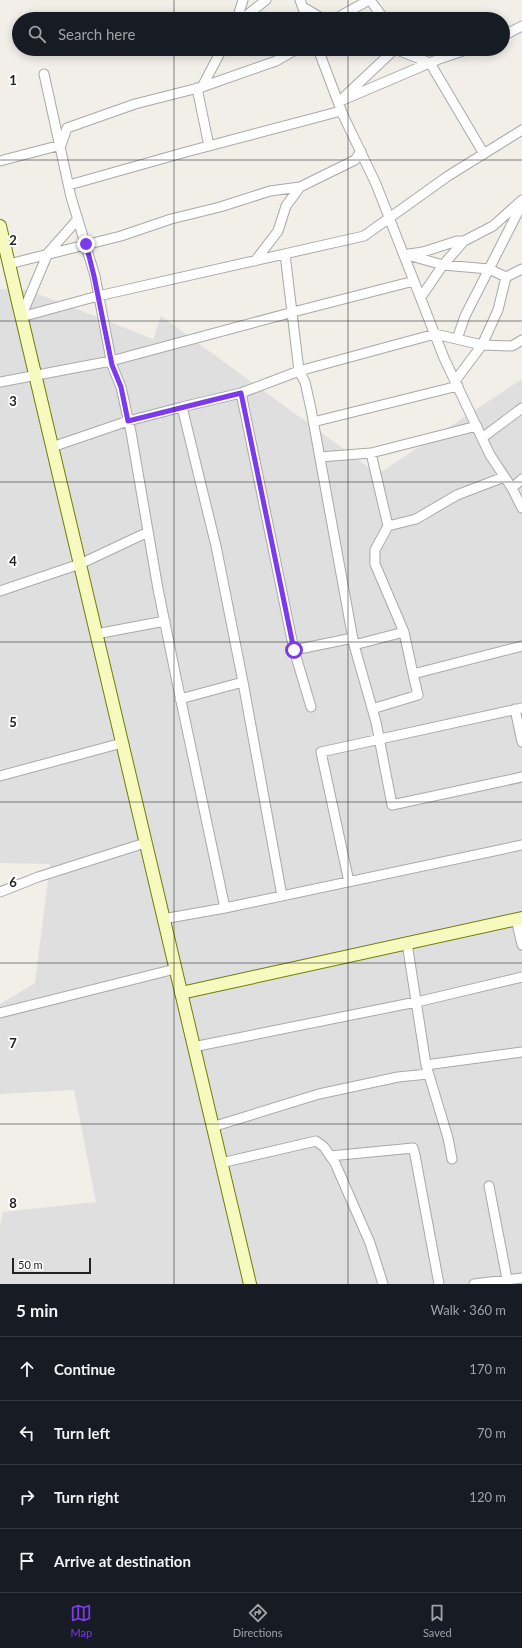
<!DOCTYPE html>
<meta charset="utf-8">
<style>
:root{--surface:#171b24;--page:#20242c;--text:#f1f3f6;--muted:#9ea1a6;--line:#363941;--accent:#7c3aed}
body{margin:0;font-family:Lato,sans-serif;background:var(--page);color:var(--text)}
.scale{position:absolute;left:12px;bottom:10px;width:79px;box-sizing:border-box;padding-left:4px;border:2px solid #222;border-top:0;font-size:11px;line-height:14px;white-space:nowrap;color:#222;-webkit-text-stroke:3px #fff;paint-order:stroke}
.stop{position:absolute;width:12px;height:12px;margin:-9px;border:3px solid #7c3aed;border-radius:50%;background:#fff}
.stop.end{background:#7c3aed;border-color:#fff;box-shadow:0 1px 4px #0008}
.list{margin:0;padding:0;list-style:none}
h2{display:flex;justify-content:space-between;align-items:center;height:52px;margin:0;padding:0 16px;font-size:17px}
h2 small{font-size:13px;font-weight:400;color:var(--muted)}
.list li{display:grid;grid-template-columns:26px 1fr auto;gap:12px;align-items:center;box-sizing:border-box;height:64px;padding:0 16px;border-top:1px solid var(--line)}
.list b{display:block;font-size:15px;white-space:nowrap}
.list em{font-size:13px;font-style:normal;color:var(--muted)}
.icon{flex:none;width:22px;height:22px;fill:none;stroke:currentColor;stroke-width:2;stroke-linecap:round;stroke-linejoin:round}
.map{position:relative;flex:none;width:522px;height:1284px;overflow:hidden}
.search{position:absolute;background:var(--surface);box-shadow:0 2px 10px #0003;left:12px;right:12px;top:12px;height:44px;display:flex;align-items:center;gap:10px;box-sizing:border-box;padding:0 14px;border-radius:22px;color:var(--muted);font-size:15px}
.sheet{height:308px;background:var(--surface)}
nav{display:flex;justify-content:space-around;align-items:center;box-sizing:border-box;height:56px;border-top:1px solid var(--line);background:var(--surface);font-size:11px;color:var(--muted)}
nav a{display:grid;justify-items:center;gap:2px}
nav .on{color:var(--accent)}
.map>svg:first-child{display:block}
.residential{fill:#e0dfdf}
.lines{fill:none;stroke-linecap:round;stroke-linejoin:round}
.street-casing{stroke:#a9a9a9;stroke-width:11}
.secondary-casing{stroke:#707d05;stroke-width:14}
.street{stroke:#fff;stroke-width:9}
.secondary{stroke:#f7fabf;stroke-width:12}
.route{stroke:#7c3aed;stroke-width:5}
.grid{fill:none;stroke:#222;stroke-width:1;stroke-opacity:0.55}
.grid-label{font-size:13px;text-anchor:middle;font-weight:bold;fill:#222;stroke:#fff;stroke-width:4;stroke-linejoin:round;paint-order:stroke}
</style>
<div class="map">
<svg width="522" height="1284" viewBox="0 0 522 1284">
<rect width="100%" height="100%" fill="#f2efe9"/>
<path class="residential" d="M 0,289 L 28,290 L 153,339 L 161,316 L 378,474 L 522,379 L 522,1284 L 0,1284 L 0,1226 L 3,1212 L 96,1202 L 74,1090 L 0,1094 L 0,1004 L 35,983 L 50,864 L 0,863 Z"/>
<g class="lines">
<g class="street-casing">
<path id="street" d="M 300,0 L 307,19
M 370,0 L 384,19
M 303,7 L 323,19
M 237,19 L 243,0
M 242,19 L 266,0
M 335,19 L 369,0
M 503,36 L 522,26
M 318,49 L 343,115 L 376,184 L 444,358 L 490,455 L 512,488 L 522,508
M 395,49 L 430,63 L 484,154
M 44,74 L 71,197 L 95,276 L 112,365 L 121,387 L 131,432 L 158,589 L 177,682 L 225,908 L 163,919
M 202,87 L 276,61 L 297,49
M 197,88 L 209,146
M 344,97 L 395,49
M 338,102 L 439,59 L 469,49
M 0,161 L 61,145 L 67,128 L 135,104 L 202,87 L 222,49
M 69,185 L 186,152 L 341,111
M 285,254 L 299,371 L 305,382 L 311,409 L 354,645 L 376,722 L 392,805 L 522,777
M 404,254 L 443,265 L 489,269 L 522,204
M 409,254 L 423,252 L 457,241 L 464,241
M 255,261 L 278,231 L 286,206 L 300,187 L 355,160 L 361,151
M 9,264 L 121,236 L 171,219 L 220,207 L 270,191 L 300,187
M 421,297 L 443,265 L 464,241 L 493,226 L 522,200
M 21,317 L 98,296 L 364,236 L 448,176 L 522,130
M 21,317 L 48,253 L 78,219
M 457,339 L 465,316 L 489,269 L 506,277
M 455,381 L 482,345 L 512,346 L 522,340
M 0,382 L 111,361 L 297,311 L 414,281
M 241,393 L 299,371 L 435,334 L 482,345 L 498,310 L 506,277 L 522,269
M 182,407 L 241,393 L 294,650
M 313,422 L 458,386
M 482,438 L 522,408
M 52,447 L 128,421 L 182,407 L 216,546 L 243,682 L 282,896
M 320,457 L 371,453
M 512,488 L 522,479
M 388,526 L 416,519 L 457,495 L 504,477
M 0,591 L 80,564 L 148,532
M 404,632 L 375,564 L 375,550 L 388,526 L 371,453 L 477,426
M 96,634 L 165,621
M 354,645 L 404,632 L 413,674
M 180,699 L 243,682
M 311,707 L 294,650 L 353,638
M 372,709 L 418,695 L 413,674 L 522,646
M 515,709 L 522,742
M 0,776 L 122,743
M 349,882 L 321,752 L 522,708
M 0,892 L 38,877 L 145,843
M 225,908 L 522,845
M 516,919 L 522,945
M 407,943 L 426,1065 L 448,1138 L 452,1159
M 0,1013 L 175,969
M 193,1047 L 421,1001 L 522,977
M 426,1065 L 522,1052
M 212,1127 L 319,1094 L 398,1077 L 428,1074
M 330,1156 L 413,1148 L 415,1155 L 439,1284
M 221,1163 L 316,1141 L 324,1147 L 335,1163 L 370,1243 L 383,1284
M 489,1186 L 508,1284
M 474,1284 L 522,1278"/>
</g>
<g class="secondary-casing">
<path id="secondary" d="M 0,226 L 250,1284
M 181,993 L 522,918"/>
</g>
<use href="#street" class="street"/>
<use href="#secondary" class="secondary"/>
</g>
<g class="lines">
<path class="route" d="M 86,244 L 94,276 L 112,365 L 121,387 L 128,421 L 241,393 L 294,650"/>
</g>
<path class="grid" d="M 174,0 L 174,19M 348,0 L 348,19M 174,49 L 174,1284M 348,49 L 348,1284M 0,160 L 522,160M 0,321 L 522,321M 0,482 L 522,482M 0,642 L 522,642M 0,802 L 522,802M 0,963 L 522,963M 0,1124 L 522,1124"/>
<g class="grid-label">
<text x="13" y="85">1</text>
<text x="13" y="245">2</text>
<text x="13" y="406">3</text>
<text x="13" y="566">4</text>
<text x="13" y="727">5</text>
<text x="13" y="887">6</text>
<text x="13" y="1048">7</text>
<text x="13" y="1208">8</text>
</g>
</svg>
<div class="scale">50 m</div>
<div class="stop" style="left:294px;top:650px"></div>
<div class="stop end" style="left:86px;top:244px"></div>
<div class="search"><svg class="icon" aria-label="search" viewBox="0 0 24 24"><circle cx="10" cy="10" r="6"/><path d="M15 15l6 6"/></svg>Search here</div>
</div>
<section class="sheet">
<h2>5 min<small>Walk · 360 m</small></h2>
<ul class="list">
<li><svg class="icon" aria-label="ahead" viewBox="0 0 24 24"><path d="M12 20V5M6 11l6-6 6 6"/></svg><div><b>Continue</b></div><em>170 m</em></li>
<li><svg class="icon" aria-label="left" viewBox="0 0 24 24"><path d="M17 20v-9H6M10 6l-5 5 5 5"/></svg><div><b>Turn left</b></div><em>70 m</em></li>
<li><svg class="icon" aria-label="right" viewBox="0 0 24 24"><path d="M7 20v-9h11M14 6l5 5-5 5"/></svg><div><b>Turn right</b></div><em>120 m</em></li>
<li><svg class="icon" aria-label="arrive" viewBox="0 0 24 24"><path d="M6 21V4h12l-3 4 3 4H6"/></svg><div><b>Arrive at destination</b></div></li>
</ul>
</section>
<nav>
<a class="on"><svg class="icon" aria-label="map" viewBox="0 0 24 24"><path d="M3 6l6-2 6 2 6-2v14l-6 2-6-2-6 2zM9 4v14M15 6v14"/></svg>Map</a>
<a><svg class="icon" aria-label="directions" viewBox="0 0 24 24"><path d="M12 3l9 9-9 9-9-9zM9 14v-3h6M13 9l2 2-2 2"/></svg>Directions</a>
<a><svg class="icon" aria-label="saved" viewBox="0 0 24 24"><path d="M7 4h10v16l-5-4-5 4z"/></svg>Saved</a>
</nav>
